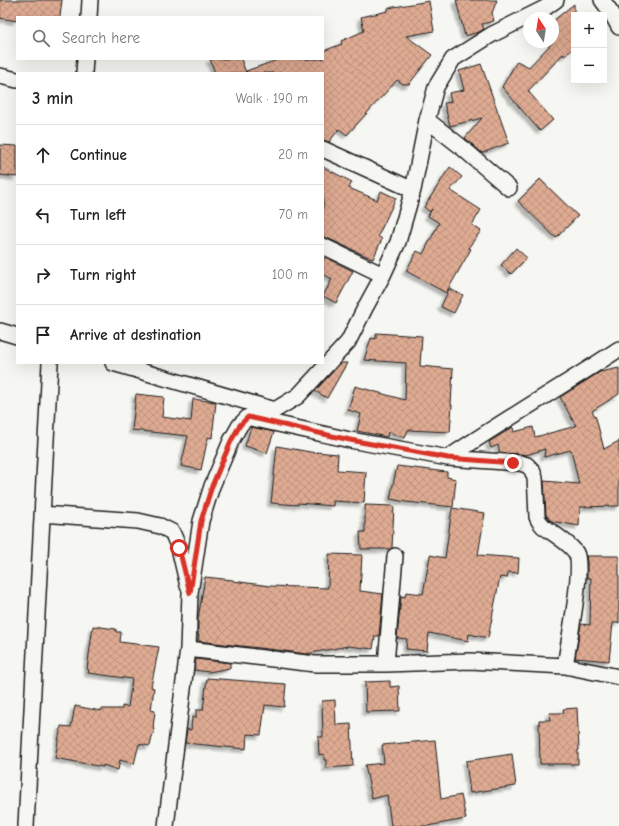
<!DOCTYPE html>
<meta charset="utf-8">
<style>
:root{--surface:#fff;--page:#f6f6f6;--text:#222;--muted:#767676;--line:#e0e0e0}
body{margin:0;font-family:"Comic Neue",sans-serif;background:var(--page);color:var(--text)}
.controls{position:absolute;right:12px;top:12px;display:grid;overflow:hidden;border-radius:0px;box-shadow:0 4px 16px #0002}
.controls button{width:36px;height:36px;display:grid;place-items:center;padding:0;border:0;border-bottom:1px solid var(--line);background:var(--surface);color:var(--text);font:20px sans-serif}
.compass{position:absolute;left:523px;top:12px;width:36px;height:36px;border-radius:50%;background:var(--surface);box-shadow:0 4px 16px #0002;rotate:348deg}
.stop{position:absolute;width:12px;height:12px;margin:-9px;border:3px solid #d93025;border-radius:50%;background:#fff}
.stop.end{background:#d93025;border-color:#fff;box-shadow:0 1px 4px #0008}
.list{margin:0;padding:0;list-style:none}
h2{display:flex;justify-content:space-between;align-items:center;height:52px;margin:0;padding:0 16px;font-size:17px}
h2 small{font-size:13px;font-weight:400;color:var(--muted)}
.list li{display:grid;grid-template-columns:26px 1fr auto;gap:12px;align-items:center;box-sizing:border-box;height:60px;padding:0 16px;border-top:1px solid var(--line)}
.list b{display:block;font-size:15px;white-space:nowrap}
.list em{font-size:13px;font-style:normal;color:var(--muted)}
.icon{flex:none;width:22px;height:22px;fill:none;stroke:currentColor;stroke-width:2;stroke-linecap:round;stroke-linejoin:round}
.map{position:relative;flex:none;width:619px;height:826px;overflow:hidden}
.search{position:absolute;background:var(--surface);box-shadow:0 4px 16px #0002;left:16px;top:16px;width:308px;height:44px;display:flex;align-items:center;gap:10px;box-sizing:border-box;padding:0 14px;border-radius:0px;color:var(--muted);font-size:15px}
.panel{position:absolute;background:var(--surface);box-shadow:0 4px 16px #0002;left:16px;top:72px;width:308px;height:292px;border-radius:0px}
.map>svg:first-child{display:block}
.building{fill:url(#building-cross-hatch);stroke:#1c1c1c;filter:url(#shadow)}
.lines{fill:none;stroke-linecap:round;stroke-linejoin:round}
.minor-casing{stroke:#1c1c1c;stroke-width:18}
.minor{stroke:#f6f6f2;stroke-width:15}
.route{stroke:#d93025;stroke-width:5}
</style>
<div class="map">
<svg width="619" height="826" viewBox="0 0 619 826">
<defs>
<pattern id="building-cross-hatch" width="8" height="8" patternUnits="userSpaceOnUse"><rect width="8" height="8" fill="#deaa92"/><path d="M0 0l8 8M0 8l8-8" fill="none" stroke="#be927d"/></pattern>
<filter id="shadow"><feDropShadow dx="-3.5" dy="3.5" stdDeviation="1" flood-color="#0004"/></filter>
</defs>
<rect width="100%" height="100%" fill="#f6f6f2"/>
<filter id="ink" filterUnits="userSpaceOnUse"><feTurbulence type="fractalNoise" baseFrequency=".025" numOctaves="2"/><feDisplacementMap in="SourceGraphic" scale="8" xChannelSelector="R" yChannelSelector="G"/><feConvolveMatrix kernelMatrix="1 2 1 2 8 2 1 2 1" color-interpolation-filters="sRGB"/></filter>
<g filter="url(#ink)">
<path class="building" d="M 0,0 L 62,0 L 60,17 L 17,17 L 17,21 L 0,18 Z
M 456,0 L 497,0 L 492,13 L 494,21 L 482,24 L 484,29 L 479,32 L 465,36 Z
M 429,1 L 434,31 L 406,36 L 432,55 L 409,84 L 403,84 L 397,80 L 347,135 L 339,129 L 329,142 L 323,140 L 323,73 L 247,73 L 246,71 L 280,59 L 323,59 L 323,51 L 342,44 L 341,41 L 364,31 L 361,17 L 388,11 L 388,8 Z
M 574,4 L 574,48 L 564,56 L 563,54 L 528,91 L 553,120 L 540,131 L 502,87 L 517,61 L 529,67 L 553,42 L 553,21 Z
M 210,59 L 241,59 L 246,73 L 215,73 Z
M 481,64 L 509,143 L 482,153 L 465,138 L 482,118 L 450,126 L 444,103 L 451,102 L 449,93 L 464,90 L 459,71 Z
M 0,145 L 17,146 L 17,177 L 0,175 Z
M 323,167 L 352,182 L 349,188 L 377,200 L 381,191 L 396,198 L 378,236 L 382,239 L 373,259 L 327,238 L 323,237 Z
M 450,167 L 462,177 L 450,190 L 481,210 L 472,225 L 481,231 L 468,248 L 471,249 L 446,293 L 406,271 L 417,251 L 423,254 L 439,223 L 428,216 L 432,209 L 430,212 L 424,207 Z
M 540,179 L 578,216 L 556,238 L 518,201 Z
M 516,248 L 527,258 L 511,274 L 501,265 Z
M 325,257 L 353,271 L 336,303 L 323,296 L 332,279 L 323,274 L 323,261 Z
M 449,289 L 463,295 L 454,313 L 441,307 Z
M 376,333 L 422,336 L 420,366 L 453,369 L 451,405 L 452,405 L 450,432 L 408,430 L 405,438 L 388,432 L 387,437 L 357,431 L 361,414 L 348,410 L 355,386 L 405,400 L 406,363 L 364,360 L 371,338 L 376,339 Z
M 341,363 L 347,363 L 327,398 L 315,391 Z
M 619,368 L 619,394 L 592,411 L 596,418 L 604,449 L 619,441 L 619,506 L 580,507 L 579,526 L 551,521 L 546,515 L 544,481 L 579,484 L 571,450 L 544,457 L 545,449 L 526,455 L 521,454 L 500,453 L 498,445 L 491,448 L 489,442 L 513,427 L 514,432 L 533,427 L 535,437 L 576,426 L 560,397 L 600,372 Z
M 136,394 L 164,397 L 162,417 L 191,421 L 193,399 L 216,402 L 212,438 L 208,437 L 201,470 L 181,466 L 188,436 L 132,430 Z
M 251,427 L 274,432 L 267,453 L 245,446 Z
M 277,446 L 316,453 L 316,452 L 338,454 L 337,470 L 366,472 L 364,503 L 333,501 L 333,506 L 298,503 L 298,505 L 271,503 Z
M 397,466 L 447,472 L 447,477 L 456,479 L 453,507 L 406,502 L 390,499 Z
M 365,505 L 394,506 L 392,548 L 390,549 L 361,549 L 360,532 L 365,532 Z
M 452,508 L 485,513 L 478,555 L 519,558 L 518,573 L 508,572 L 507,578 L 500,577 L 488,638 L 469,634 L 468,641 L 429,633 L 427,651 L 406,649 L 407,639 L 397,638 L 401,596 L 405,597 L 406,592 L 423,594 L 430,555 L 445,558 Z
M 329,554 L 362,555 L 360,591 L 383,594 L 379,636 L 375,636 L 373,649 L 348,646 L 306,654 L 285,651 L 198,641 L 199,635 L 198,635 L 198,619 L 205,577 L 233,580 L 233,581 L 270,586 L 328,588 Z
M 586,556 L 619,556 L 619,623 L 613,623 L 609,661 L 575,658 L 581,624 L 590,625 L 591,578 L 587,578 L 587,561 Z
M 93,626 L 116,629 L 116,632 L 121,632 L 120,642 L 159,647 L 151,687 L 154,688 L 151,710 L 155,711 L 153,728 L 154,729 L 150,746 L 139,744 L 134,764 L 120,760 L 118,770 L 103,765 L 103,767 L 55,758 L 61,726 L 71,727 L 75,706 L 101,711 L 101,709 L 122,709 L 122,706 L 128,707 L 132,679 L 88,673 L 89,670 L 87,669 Z
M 196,659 L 230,663 L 230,668 L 209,672 L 194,670 Z
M 207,678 L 286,684 L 284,707 L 265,705 L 261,735 L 247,734 L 246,749 L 185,743 L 187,729 L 191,730 L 192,717 L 196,718 L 196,710 L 203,710 Z
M 390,681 L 390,687 L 399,686 L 400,711 L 366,712 L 365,682 Z
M 335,700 L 336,725 L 351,724 L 353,766 L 326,768 L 326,760 L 324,760 L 324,754 L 319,755 L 318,737 L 323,737 L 322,701 Z
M 577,708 L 579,750 L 578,750 L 578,764 L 540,764 L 539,720 L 550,720 L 549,713 L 564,713 L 563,709 Z
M 435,740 L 441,799 L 461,795 L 466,819 L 427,826 L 391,826 L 387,795 L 372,799 L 365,765 L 384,763 L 382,745 Z
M 512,754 L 516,786 L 470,793 L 466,761 Z"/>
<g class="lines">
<g class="minor-casing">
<path id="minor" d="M 602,0 L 611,12 L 619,27
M 89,17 L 90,0
M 84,73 L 85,59
M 0,76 L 17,80
M 427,120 L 459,145 L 509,188
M 413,190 L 427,120 L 436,87 L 453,59 L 491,35 L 545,8 L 556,0
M 323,246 L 383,275
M 0,331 L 17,336
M 113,363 L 275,410
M 251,418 L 350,440 L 448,458 L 520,463 L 527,465 L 532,470 L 535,478 L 536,494 L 537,517 L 539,521 L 543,526 C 552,533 570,543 576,553 C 584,567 568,646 565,666
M 448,458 C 504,420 563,386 619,349
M 42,514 L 138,521 L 160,526 L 172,532 L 179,548 L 188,586
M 188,649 L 315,664 L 386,664 L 470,661 L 565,666 L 619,677
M 386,664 L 395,556
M 26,826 L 50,363
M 166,826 L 188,649 L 190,593 L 201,521 L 212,486 L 231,441 L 240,425 L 248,417 L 275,410 L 298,396 L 348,342 L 365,308 L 383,275 L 398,242 L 413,190 L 323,149"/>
</g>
<use href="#minor" class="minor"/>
</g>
</g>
<g class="lines" filter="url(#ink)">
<path class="route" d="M 179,548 L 190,593 L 201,521 L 212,486 L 231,441 L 240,425 L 248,417 L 350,440 L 448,458 L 513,463"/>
</g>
</svg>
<div class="controls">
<button>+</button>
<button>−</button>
</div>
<svg class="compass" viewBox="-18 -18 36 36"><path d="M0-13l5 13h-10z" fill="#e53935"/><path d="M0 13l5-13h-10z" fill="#767676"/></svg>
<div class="stop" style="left:179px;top:548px"></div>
<div class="stop end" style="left:513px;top:463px"></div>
<div class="search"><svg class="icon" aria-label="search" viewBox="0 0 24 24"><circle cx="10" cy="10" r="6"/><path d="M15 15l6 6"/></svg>Search here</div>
<section class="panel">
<h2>3 min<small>Walk · 190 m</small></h2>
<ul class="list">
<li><svg class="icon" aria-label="ahead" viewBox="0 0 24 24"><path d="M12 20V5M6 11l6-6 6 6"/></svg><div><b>Continue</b></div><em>20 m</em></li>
<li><svg class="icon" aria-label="left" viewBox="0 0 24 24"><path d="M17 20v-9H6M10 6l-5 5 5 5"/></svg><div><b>Turn left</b></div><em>70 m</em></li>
<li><svg class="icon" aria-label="right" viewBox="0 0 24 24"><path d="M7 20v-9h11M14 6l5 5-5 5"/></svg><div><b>Turn right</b></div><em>100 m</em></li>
<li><svg class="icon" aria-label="arrive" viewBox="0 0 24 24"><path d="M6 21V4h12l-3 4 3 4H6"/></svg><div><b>Arrive at destination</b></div></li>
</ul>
</section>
</div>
